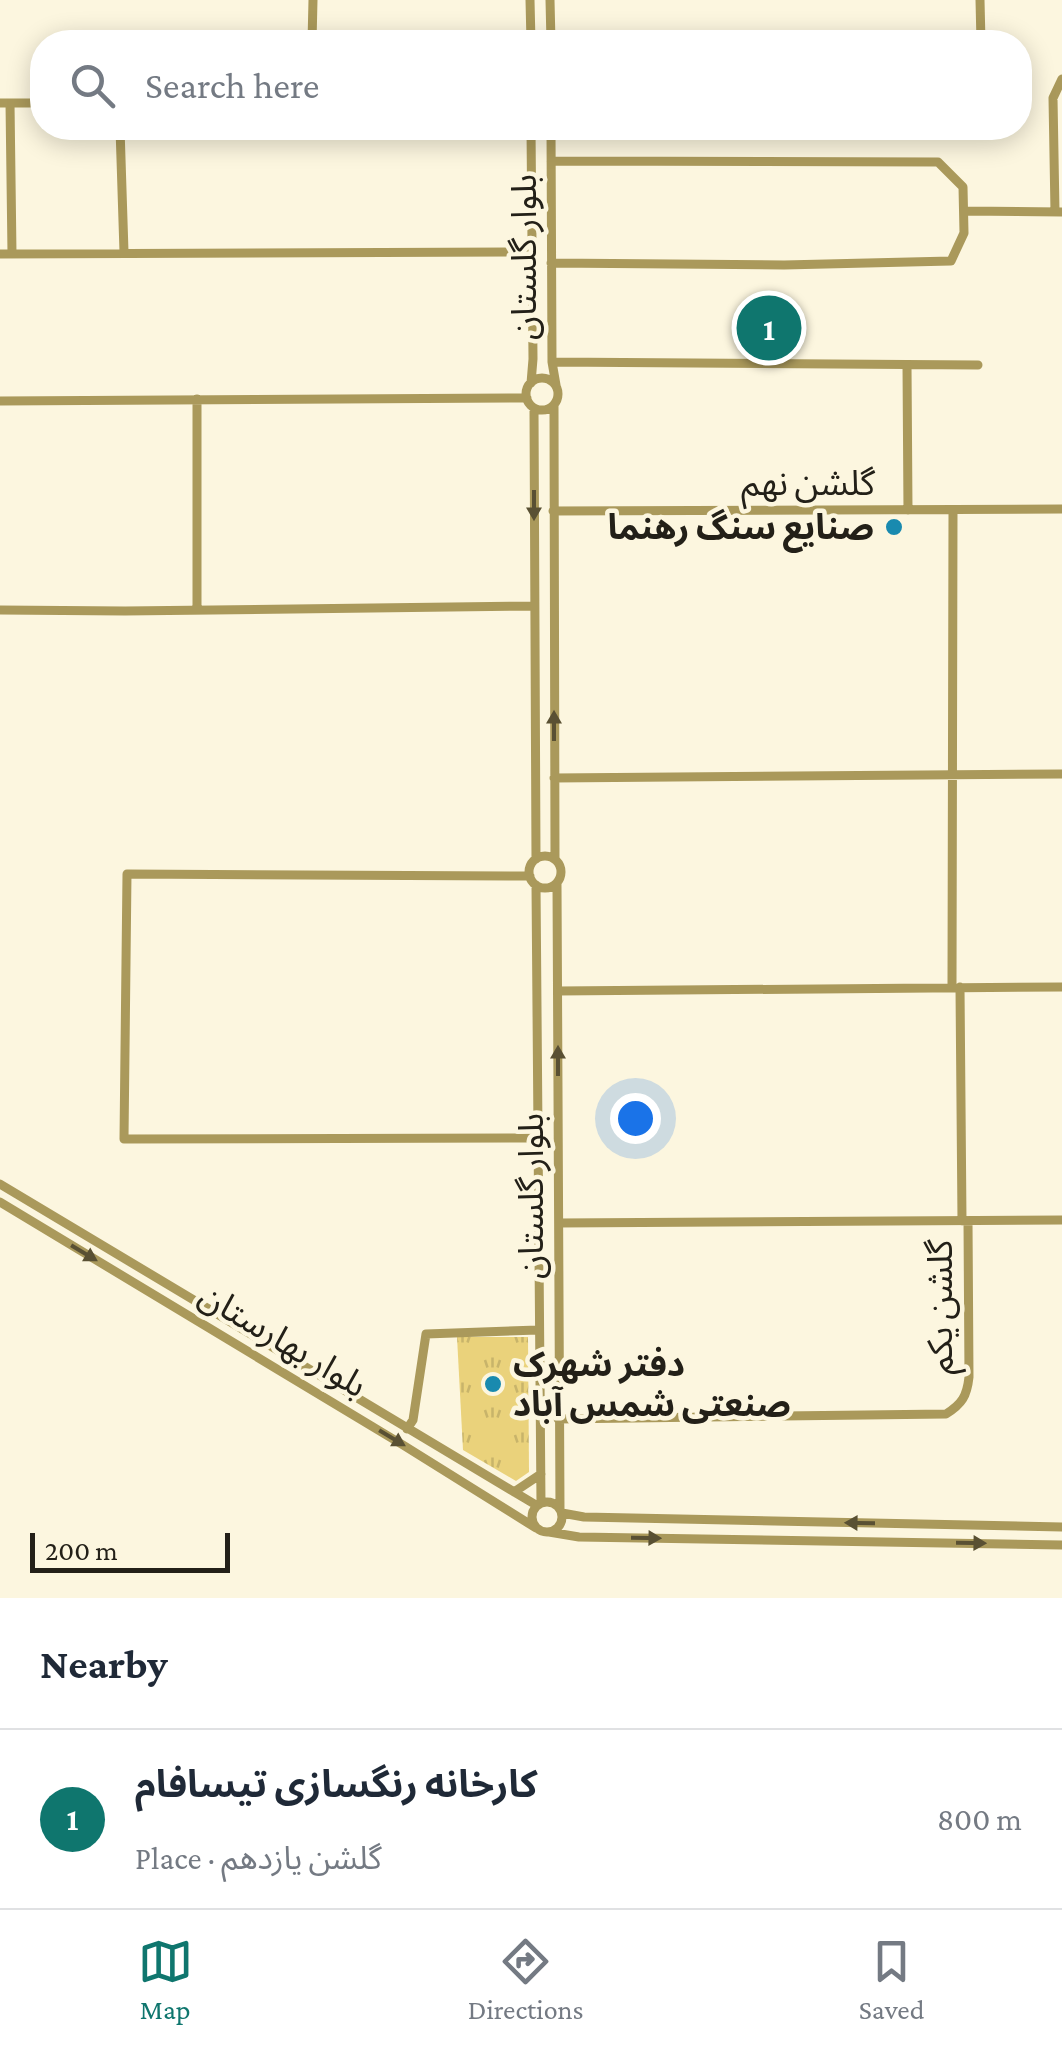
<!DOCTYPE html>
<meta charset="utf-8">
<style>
:root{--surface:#fff;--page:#f6f6f7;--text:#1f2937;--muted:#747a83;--line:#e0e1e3;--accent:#0f766e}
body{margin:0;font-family:"Crimson Pro","Noto Sans Arabic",serif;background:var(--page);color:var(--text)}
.scale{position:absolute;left:30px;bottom:25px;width:200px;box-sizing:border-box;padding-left:10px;border:5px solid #232018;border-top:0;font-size:28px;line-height:35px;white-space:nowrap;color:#232018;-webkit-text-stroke:8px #fcf6df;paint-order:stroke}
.you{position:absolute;left:635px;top:1118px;width:35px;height:35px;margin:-25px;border:8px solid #fff;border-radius:50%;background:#1a73e8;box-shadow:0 0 0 15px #1a73e833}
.badge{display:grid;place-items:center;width:65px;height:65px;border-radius:50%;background:var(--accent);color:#fff;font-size:32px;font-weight:700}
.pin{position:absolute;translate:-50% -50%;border:5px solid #fff;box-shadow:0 2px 10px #0006}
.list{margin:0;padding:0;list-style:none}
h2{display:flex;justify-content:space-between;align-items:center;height:130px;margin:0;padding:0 40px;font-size:42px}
h2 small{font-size:32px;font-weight:400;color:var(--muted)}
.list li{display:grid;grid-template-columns:65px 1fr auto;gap:30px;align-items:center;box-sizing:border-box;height:180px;padding:0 40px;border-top:2px solid var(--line)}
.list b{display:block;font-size:38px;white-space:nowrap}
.list p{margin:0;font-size:32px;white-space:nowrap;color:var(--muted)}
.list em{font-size:32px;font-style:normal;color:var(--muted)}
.icon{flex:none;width:55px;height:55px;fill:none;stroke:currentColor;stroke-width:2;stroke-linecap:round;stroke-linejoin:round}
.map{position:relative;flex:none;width:1062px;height:1598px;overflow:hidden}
.search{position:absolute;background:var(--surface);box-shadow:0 5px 25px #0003;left:30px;right:30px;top:30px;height:110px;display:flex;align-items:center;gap:25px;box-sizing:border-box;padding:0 35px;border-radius:40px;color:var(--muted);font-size:38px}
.sheet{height:310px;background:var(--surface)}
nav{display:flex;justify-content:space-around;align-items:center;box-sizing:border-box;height:140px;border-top:2px solid var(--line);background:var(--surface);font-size:28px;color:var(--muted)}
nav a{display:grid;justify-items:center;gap:5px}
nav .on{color:var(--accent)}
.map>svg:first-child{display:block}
.grass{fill:url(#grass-tufts)}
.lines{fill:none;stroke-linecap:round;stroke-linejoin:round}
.minor{stroke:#aa995b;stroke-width:9}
.oneway{fill:#595033}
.poi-dot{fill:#198aaf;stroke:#fcf6df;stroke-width:4}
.labels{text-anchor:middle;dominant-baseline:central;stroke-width:9;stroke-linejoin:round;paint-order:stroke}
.street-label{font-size:35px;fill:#232018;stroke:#fcf6df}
.poi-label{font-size:35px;font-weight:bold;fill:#232018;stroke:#fcf6df;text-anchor:end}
</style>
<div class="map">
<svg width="1062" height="1598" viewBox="0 0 1062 1598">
<defs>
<pattern id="grass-tufts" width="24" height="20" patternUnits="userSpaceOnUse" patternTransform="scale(2.5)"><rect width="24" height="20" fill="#ead27b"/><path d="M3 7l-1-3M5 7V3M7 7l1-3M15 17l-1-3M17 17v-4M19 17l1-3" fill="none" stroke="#c8b46a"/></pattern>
</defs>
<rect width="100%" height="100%" fill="#fcf6df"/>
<path class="grass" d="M 457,1337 L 528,1337 L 529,1472 L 516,1481 L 463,1450 Z"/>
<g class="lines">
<path class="minor" d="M 530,0 L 531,42
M 550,0 L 551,42
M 980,0 L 981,42
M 312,42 L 313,0
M 0,103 L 42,103
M 10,103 L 12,254
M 120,128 L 124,252
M 551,128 L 552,362 L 556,385
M 964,211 L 1062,212
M 1055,212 L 1053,98 L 1062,79
M 0,254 L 532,252
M 551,263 L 784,265 L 951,261 L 964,233 L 963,187 L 938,162 L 551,161
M 552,362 L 978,365
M 907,365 L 908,510
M526 394a16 16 0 1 1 32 0a16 16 0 1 1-32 0Z
M 531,383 L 533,359 L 531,128
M 197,399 L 197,610
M 0,401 L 527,398
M 554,406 L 555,859
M 534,408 L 536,859
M 553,511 L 1062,509
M 0,610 L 125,611 L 534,606
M 554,778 L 1062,774
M529 872a16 16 0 1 1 32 0a16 16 0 1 1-32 0Z
M 530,876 L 127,874 L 124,1139 L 537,1138
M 557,884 L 560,1509
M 536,885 L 541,1503
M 960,987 L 962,1221
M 952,988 L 953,510
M 558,991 L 1062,987
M 0,1184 L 536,1505
M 0,1202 L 403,1445 L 536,1528
M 559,1223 L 1062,1220
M 558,1419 L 946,1414 C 962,1404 967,1396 969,1377 L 968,1221
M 407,1429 L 413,1420 L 426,1334 L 538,1330
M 514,1492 L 541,1474
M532 1517a15 15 0 1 1 30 0a15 15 0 1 1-30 0Z
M 562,1513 L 584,1517 L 1062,1527
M 549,1532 L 579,1537 L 1062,1545"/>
</g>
<defs><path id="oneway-solid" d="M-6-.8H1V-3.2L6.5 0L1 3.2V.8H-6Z" transform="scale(2.5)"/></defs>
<g class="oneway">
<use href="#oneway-solid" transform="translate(534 505) rotate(90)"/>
<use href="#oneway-solid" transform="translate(554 726) rotate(-90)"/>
<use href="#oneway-solid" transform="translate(558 1061) rotate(-90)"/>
<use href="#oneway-solid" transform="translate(84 1253) rotate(31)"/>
<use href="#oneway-solid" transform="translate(392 1438) rotate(31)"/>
<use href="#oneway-solid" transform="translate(860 1523) rotate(-179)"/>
<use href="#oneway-solid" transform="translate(646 1538) rotate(1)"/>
<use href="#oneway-solid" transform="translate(971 1543) rotate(1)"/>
</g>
<g class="poi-dot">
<circle cx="894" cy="527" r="10"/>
<circle cx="493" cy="1384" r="10"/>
</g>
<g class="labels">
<g class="street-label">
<text transform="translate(524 257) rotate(-90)">بلوار گلستان</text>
<text x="808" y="483">گلشن نهم</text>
<text transform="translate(531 1196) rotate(-90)">بلوار گلستان</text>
<text transform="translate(940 1307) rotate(-90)">گلشن یکم</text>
<text transform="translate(283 1340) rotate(31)">بلوار بهارستان</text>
</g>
<g class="poi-label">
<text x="874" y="527">صنایع سنگ رهنما</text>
<text x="513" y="1364" text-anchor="start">دفتر شهرک<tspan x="513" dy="40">صنعتی شمس آباد</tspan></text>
</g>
</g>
</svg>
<div class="scale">200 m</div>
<div class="you"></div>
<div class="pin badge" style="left:769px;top:328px">1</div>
<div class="search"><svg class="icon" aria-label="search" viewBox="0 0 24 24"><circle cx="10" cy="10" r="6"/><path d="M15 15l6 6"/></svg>Search here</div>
</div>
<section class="sheet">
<h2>Nearby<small></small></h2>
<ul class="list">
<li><span class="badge">1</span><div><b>کارخانه رنگسازی تیسافام</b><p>Place · گلشن یازدهم</p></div><em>800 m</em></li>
</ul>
</section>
<nav>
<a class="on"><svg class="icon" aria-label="map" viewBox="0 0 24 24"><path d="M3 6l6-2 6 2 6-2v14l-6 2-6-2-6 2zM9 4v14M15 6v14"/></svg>Map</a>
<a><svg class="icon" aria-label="directions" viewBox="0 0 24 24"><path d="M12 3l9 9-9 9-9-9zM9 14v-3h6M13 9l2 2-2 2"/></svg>Directions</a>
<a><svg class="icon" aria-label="saved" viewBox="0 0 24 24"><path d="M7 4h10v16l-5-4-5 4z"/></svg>Saved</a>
</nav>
